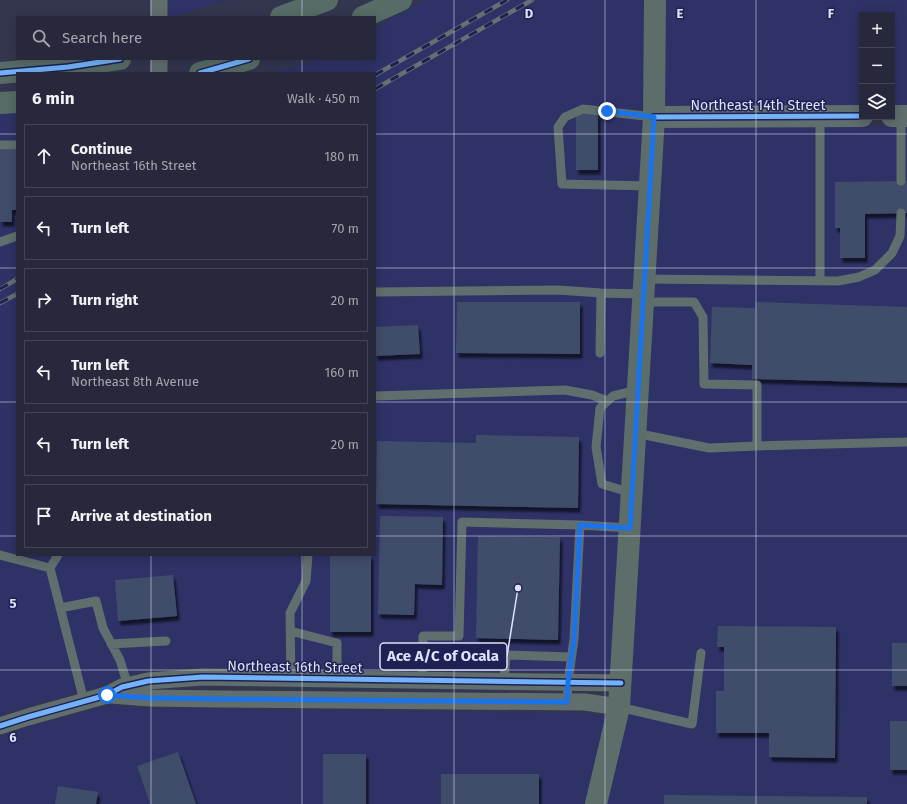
<!DOCTYPE html>
<meta charset="utf-8">
<style>
:root{--surface:#27283c;--page:#333447;--text:#f1f3f6;--muted:#a4a6af;--line:#434456}
body{margin:0;font-family:"Fira Sans",sans-serif;background:var(--page);color:var(--text)}
.controls{position:absolute;right:12px;top:12px;display:grid;overflow:hidden;border-radius:0px;box-shadow:0 2px 10px #0003}
.controls button{width:36px;height:36px;display:grid;place-items:center;padding:0;border:0;border-bottom:1px solid var(--line);background:var(--surface);color:var(--text);font:20px sans-serif}
.stop{position:absolute;width:12px;height:12px;margin:-9px;border:3px solid #1a73e8;border-radius:50%;background:#fff}
.stop.end{background:#1a73e8;border-color:#fff;box-shadow:0 1px 4px #0008}
.list{margin:0;padding:0;list-style:none}
h2{display:flex;justify-content:space-between;align-items:center;height:52px;margin:0;padding:0 16px;font-size:17px}
h2 small{font-size:13px;font-weight:400;color:var(--muted)}
.list li{display:grid;grid-template-columns:26px 1fr auto;gap:12px;align-items:center;box-sizing:border-box;height:64px;margin:0 8px 8px;padding:0 8px;border:1px solid var(--line);border-radius:0px}
.list b{display:block;font-size:15px;white-space:nowrap}
.list p{margin:0;font-size:13px;white-space:nowrap;color:var(--muted)}
.list em{font-size:13px;font-style:normal;color:var(--muted)}
.icon{flex:none;width:22px;height:22px;fill:none;stroke:currentColor;stroke-width:2;stroke-linecap:round;stroke-linejoin:round}
.map{position:relative;flex:none;width:907px;height:804px;overflow:hidden}
.search{position:absolute;background:var(--surface);box-shadow:0 2px 10px #0003;left:16px;top:16px;width:360px;height:44px;display:flex;align-items:center;gap:10px;box-sizing:border-box;padding:0 14px;border-radius:0px;color:var(--muted);font-size:15px}
.panel{position:absolute;background:var(--surface);box-shadow:0 2px 10px #0003;left:16px;top:72px;width:360px;height:484px;border-radius:0px}
.map>svg:first-child{display:block}
.built{fill:#2e3266}
.building{fill:#3f4e6b;filter:url(#shadow)}
.lines{fill:none;stroke-linecap:round;stroke-linejoin:round}
.service{stroke:#606e6d;stroke-width:9}
.minor{stroke:#606e6d;stroke-width:17}
.tertiary{stroke:#606e6d;stroke-width:22}
.secondary{stroke:#5c6d6a;stroke-width:22}
.primary{stroke:#576c66;stroke-width:22}
.rail-casing{stroke:#676f75;stroke-width:4.5}
.rail{stroke:#1e2152;stroke-width:3;stroke-dasharray:9;stroke-linecap:butt}
.cycleway-casing{stroke:#1e2152;stroke-width:8}
.cycleway{stroke:#73b2f8;stroke-width:5}
.route{stroke:#1a73e8;stroke-width:5}
.grid{fill:none;stroke:#dde2fc;stroke-width:1;stroke-opacity:0.55}
.labels{text-anchor:middle;dominant-baseline:central;stroke-width:3;stroke-linejoin:round;paint-order:stroke}
.street-label{font-size:14px;fill:#dde2fc;stroke:#1e2152}
.grid-label{font-size:13px;text-anchor:middle;font-weight:bold;fill:#dde2fc;stroke:#1e2152;stroke-width:3;stroke-linejoin:round;paint-order:stroke}
.leader{fill:none;stroke:#dde2fc;stroke-width:1.5}
.callout-dot{fill:#dde2fc;stroke:#1e2152;stroke-width:1.5}
.callout{fill:#1e2152;stroke:#dde2fc;stroke-width:1.5}
.callout-label{font-size:15px;text-anchor:middle;font-weight:bold;fill:#dde2fc}
</style>
<div class="map">
<svg width="907" height="804" viewBox="0 0 907 804">
<defs>
<filter id="shadow"><feDropShadow dx="2.5" dy="4.5" stdDeviation="1" flood-color="#0009"/></filter>
</defs>
<rect width="100%" height="100%" fill="#343650"/>
<path class="built" d="M 168,0 L 226,0 L 172,17 L 168,17 Z
M 424,0 L 647,0 L 645,117 L 612,673 L 437,671 L 203,667 L 148,670 L 120,678 L 106,685 L 99,684 L 99,687 L 26,707 L 0,715 L 0,113 L 17,112 L 17,555 L 375,555 L 375,73 L 268,73 L 307,64 L 317,59 L 375,59 L 375,27 L 391,19 L 391,18 Z
M 664,0 L 907,0 L 907,106 L 892,106 L 892,15 L 862,15 L 862,106 L 663,107 Z
M 907,126 L 907,804 L 606,804 L 663,127 Z
M 109,705 L 150,708 L 584,713 L 608,716 L 587,804 L 0,804 L 0,736 L 30,726 L 102,707 L 103,708 Z"/>
<path class="building" d="M 576,113 L 598,113 L 598,170 L 576,170 Z
M 0,150 L 17,150 L 17,210 L 12,210 L 12,222 L 0,222 Z
M 907,181 L 907,213 L 865,214 L 865,258 L 840,258 L 840,228 L 835,228 L 835,182 Z
M 457,302 L 580,302 L 580,354 L 456,353 Z
M 755,302 L 907,307 L 907,383 L 752,379 L 752,365 L 710,363 L 712,307 L 755,308 Z
M 418,325 L 420,354 L 375,356 L 375,327 Z
M 476,435 L 579,437 L 578,508 L 376,504 L 377,441 L 476,443 Z
M 380,516 L 443,517 L 442,585 L 415,584 L 414,615 L 378,614 Z
M 478,536 L 560,537 L 558,640 L 476,638 Z
M 330,555 L 371,555 L 371,632 L 330,632 Z
M 173,575 L 177,616 L 118,621 L 115,580 Z
M 718,626 L 836,627 L 835,758 L 769,757 L 769,733 L 716,733 L 716,691 L 724,691 L 724,647 L 717,647 Z
M 892,643 L 907,643 L 907,686 L 892,686 Z
M 890,721 L 907,721 L 907,770 L 890,770 Z
M 178,752 L 196,804 L 150,804 L 137,766 Z
M 323,754 L 366,754 L 366,804 L 323,804 Z
M 441,774 L 539,774 L 539,804 L 441,804 Z
M 58,786 L 98,792 L 96,804 L 55,804 Z
M 664,795 L 867,797 L 867,804 L 664,804 Z"/>
<g class="lines">
<path class="service" d="M 901,116 L 901,181
M 820,117 L 820,281
M 0,145 L 17,145
M 650,186 L 562,184 L 558,127 L 565,117 L 583,109 L 654,117
M 0,242 L 17,236
M 645,279 L 838,281 L 859,277 L 875,270 L 892,253 L 900,236 L 901,213
M 375,292 L 558,290 L 601,293 L 644,294
M 643,302 L 694,302 L 703,317 L 704,384 L 757,385 L 757,446
M 600,353 L 601,293
M 375,396 L 565,390 L 592,395 L 607,401
M 635,433 L 709,448 L 757,446 L 907,442
M 632,493 L 602,484 L 596,447 L 600,408 L 613,396 L 638,390
M 0,555 L 50,568
M 58,555 L 50,568 L 84,701
M 60,608 L 96,601 L 103,628 L 120,660 L 128,686
M 290,631 L 337,643 L 337,680
M 111,644 L 166,641
M 291,679 L 290,613 L 306,581 L 308,555
M 422,681 L 423,636 L 459,636 L 462,522 L 580,525 L 630,528
M 504,682 L 506,655 L 571,657
M 567,702 L 568,683 L 574,639 L 580,525
M 619,707 L 692,724 L 701,653"/>
<path class="minor" d="M 159,17 L 159,0
M 159,73 L 159,59
M 111,695 L 150,698 L 218,699 L 585,702 L 619,707
M 0,726 L 28,717 L 107,695 L 122,687 L 148,681 L 203,677 L 621,683"/>
<path class="tertiary" d="M 892,116 L 907,116
M 654,117 L 862,116"/>
<path class="secondary" d="M 596,804 L 619,707 L 654,117 L 655,0"/>
<path class="primary" d="M 281,17 L 327,0
M 363,17 L 401,0
M 0,73 L 68,67 L 120,59
M 200,73 L 249,59
M 0,103 L 17,102"/>
<g class="rail-casing">
<path id="rail" d="M 375,75 L 507,0
M 375,89 L 532,0
M 0,289 L 17,279
M 0,303 L 17,294"/>
</g>
<use href="#rail" class="rail"/>
<g class="cycleway-casing">
<path id="cycleway" d="M 0,73 L 68,67 L 120,59
M 200,73 L 249,59
M 654,117 L 862,116
M 0,726 L 28,717 L 107,695 L 122,687 L 148,681 L 203,677 L 621,683"/>
</g>
<use href="#cycleway" class="cycleway"/>
</g>
<g class="lines">
<path class="route" d="M 107,695 L 150,698 L 218,699 L 567,702 L 568,682 L 574,639 L 580,525 L 630,528 L 654,117 L 607,111"/>
</g>
<path class="grid" d="M 151,0 L 151,17M 302,0 L 302,17M 454,0 L 454,804M 605,0 L 605,804M 756,0 L 756,804M 151,59 L 151,73M 302,59 L 302,73M 0,134 L 17,134M 375,134 L 907,134M 0,268 L 17,268M 375,268 L 907,268M 0,402 L 17,402M 375,402 L 907,402M 0,536 L 17,536M 375,536 L 907,536M 151,555 L 151,804M 302,555 L 302,804M 0,670 L 907,670"/>
<g class="labels">
<g class="street-label">
<text x="758" y="105">Northeast 14th Street</text>
<text transform="translate(295 667) rotate(1)">Northeast 16th Street</text>
</g>
</g>
<g class="grid-label">
<text x="529" y="18">D</text>
<text x="680" y="18">E</text>
<text x="831" y="18">F</text>
<text x="13" y="608">5</text>
<text x="13" y="742">6</text>
</g>
<path class="leader" d="M518 588L507 656"/>
<circle class="callout-dot" cx="518" cy="588" r="4"/>
<rect class="callout" x="380" y="643" width="127" height="27" rx="4"/>
<g class="callout-label">
<text x="443" y="661">Ace A/C of Ocala</text>
</g>
</svg>
<div class="controls">
<button>+</button>
<button>−</button>
<button><svg class="icon" aria-label="layers" viewBox="0 0 24 24"><path d="M12 4l9 5-9 5-9-5zM3 14l9 5 9-5"/></svg></button>
</div>
<div class="stop" style="left:107px;top:695px"></div>
<div class="stop end" style="left:607px;top:111px"></div>
<div class="search"><svg class="icon" aria-label="search" viewBox="0 0 24 24"><circle cx="10" cy="10" r="6"/><path d="M15 15l6 6"/></svg>Search here</div>
<section class="panel">
<h2>6 min<small>Walk · 450 m</small></h2>
<ul class="list">
<li><svg class="icon" aria-label="ahead" viewBox="0 0 24 24"><path d="M12 20V5M6 11l6-6 6 6"/></svg><div><b>Continue</b><p>Northeast 16th Street</p></div><em>180 m</em></li>
<li><svg class="icon" aria-label="left" viewBox="0 0 24 24"><path d="M17 20v-9H6M10 6l-5 5 5 5"/></svg><div><b>Turn left</b></div><em>70 m</em></li>
<li><svg class="icon" aria-label="right" viewBox="0 0 24 24"><path d="M7 20v-9h11M14 6l5 5-5 5"/></svg><div><b>Turn right</b></div><em>20 m</em></li>
<li><svg class="icon" aria-label="left" viewBox="0 0 24 24"><path d="M17 20v-9H6M10 6l-5 5 5 5"/></svg><div><b>Turn left</b><p>Northeast 8th Avenue</p></div><em>160 m</em></li>
<li><svg class="icon" aria-label="left" viewBox="0 0 24 24"><path d="M17 20v-9H6M10 6l-5 5 5 5"/></svg><div><b>Turn left</b></div><em>20 m</em></li>
<li><svg class="icon" aria-label="arrive" viewBox="0 0 24 24"><path d="M6 21V4h12l-3 4 3 4H6"/></svg><div><b>Arrive at destination</b></div></li>
</ul>
</section>
</div>
